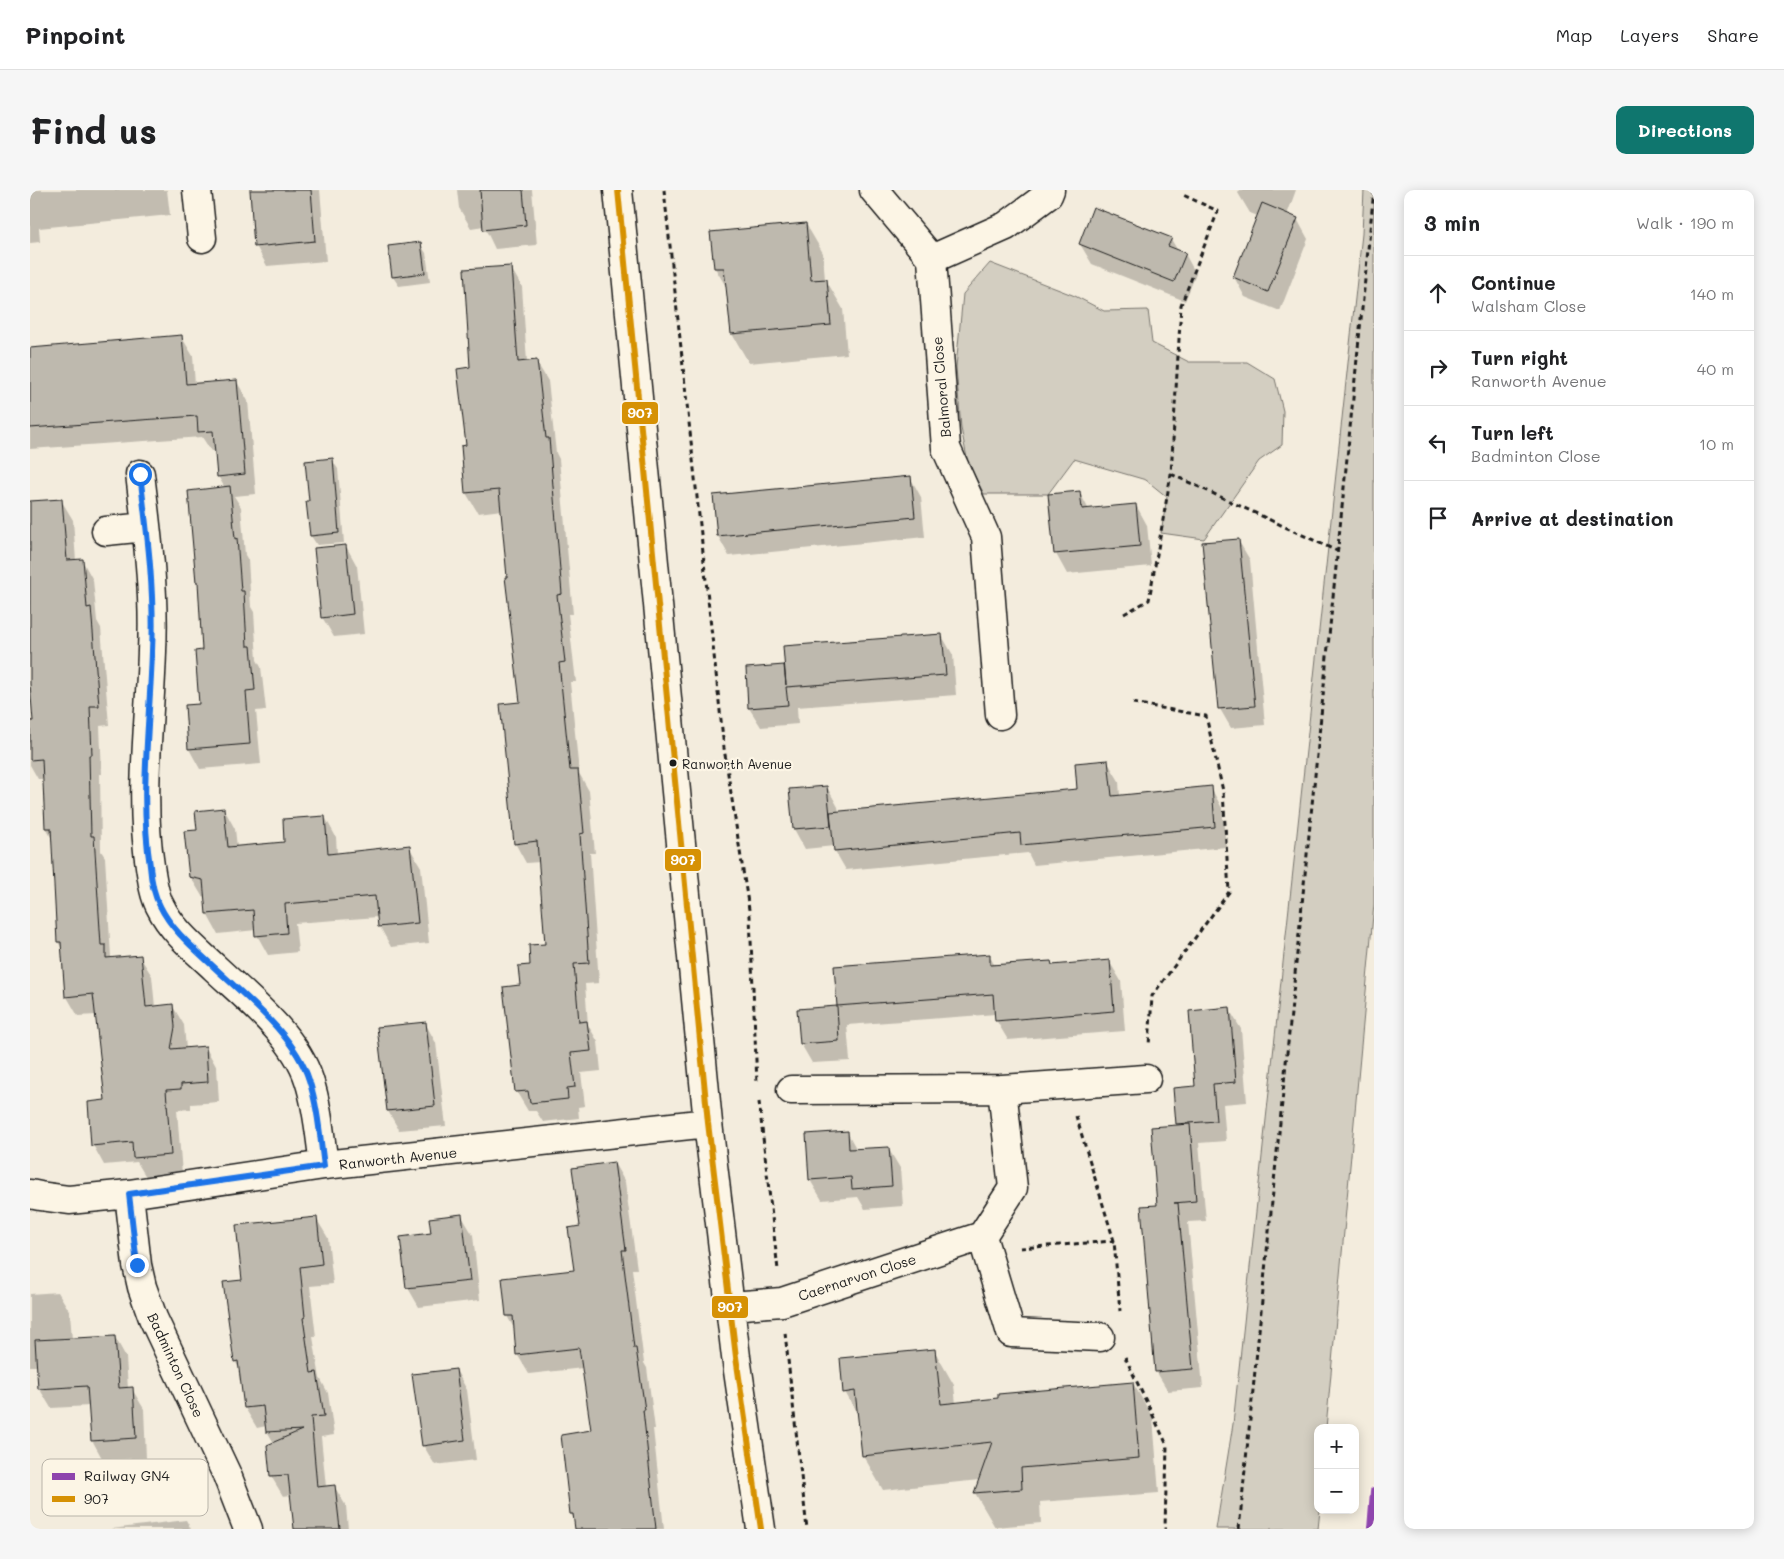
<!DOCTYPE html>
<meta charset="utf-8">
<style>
:root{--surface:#fff;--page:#f6f6f6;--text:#202124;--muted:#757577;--line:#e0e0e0;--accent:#0f766e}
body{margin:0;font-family:Mali,sans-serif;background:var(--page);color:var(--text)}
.controls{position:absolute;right:15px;bottom:15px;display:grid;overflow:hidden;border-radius:10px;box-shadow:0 2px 12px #0003}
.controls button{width:45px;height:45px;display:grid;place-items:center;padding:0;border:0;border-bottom:1px solid var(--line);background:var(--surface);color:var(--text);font:25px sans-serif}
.stop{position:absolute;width:15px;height:15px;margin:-11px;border:4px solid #1a73e8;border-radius:50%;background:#fff}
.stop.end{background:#1a73e8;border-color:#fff;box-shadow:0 1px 5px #0008}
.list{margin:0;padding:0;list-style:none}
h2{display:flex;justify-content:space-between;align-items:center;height:65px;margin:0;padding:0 20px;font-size:21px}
h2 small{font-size:16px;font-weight:400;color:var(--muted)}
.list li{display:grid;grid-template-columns:32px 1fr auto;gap:15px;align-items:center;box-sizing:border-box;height:75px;padding:0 20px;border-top:1px solid var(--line)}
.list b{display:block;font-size:19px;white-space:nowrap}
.list p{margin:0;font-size:16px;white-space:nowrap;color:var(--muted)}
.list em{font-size:16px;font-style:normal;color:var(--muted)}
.icon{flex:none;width:28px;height:28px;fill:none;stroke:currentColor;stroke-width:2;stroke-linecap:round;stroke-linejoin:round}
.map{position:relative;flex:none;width:1344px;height:1339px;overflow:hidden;border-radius:10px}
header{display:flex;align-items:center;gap:30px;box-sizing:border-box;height:70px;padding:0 25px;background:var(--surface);border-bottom:1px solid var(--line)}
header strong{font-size:24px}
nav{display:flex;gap:28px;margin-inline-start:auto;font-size:18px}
.intro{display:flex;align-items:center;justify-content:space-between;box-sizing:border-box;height:120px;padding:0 30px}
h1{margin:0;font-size:35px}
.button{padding:12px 22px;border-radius:10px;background:var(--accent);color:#fff;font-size:18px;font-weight:700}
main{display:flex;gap:30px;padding:0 30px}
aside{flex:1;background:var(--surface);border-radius:10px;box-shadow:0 2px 12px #0003}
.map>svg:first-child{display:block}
.green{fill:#d3cec1;stroke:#78756e}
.shadow{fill:#0003}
.building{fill:#beb9ae;stroke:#1c1c1c}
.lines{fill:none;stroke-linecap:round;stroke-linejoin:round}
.minor-casing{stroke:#1c1c1c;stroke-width:31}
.path{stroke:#1c1c1c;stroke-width:3;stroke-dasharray:5 4;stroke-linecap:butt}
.minor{stroke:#fcf5e5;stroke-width:28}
.bus-1-casing{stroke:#fcf5e5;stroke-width:10}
.bus-1{stroke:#d69104;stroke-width:6}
.rail-1-casing{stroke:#fcf5e5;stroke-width:11}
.rail-1{stroke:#8e44ad;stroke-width:8}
.route{stroke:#1a73e8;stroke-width:6}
.bus-dot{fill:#1c1c1c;stroke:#fcf5e5;stroke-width:2}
.labels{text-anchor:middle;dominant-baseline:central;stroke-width:4.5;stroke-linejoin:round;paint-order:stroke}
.bus-label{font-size:13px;fill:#1c1c1c;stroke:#fcf5e5;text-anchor:start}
.street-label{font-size:14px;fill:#1c1c1c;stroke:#fcf5e5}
.key{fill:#fcf5e5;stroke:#b9b4a9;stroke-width:1}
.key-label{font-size:14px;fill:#1c1c1c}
.line-badge{stroke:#fcf5e5;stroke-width:2}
.badge-label{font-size:14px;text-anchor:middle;font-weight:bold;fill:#fff}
</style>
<header>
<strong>Pinpoint</strong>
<nav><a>Map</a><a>Layers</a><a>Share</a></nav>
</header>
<div class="intro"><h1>Find us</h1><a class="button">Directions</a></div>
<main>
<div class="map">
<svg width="1344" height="1339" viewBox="0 0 1344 1339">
<rect width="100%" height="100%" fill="#f3ecdd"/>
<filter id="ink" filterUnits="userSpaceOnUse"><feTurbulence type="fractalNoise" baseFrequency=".02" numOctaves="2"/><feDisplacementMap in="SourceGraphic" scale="10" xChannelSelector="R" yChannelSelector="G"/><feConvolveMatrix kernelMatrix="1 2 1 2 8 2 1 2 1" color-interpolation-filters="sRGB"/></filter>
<g filter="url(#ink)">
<path class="green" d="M 1334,0 L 1344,0 L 1344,714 L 1296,1238 L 1288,1238 L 1288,1320 L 1290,1320 L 1288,1339 L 1186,1339 L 1203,1234 L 1332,44 Z
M 960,73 L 1045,106 L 1074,121 L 1118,120 L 1122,153 L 1159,172 L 1217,172 L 1245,189 L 1253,221 L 1252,255 L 1229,271 L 1174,349 L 1131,343 L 1137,307 L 1116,290 L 1044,269 L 1018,304 L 954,304 L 938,273 L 931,238 L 926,177 L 933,104 Z"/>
<path class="shadow" d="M 0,0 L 137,0 L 140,25 L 9,38 L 10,52 L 0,53 Z
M 221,0 L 290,0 L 296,71 L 237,76 L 226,56 Z
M 427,0 L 502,0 L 507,55 L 465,59 L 454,36 L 441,38 L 429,18 Z
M 1210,0 L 1266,0 L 1257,25 L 1267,29 L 1278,49 L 1250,121 L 1215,107 L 1204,87 L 1228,26 L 1220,23 L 1208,3 Z
M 776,34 L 793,63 L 795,90 L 796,90 L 813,119 L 817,164 L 719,173 L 702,144 L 698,100 L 685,78 L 682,43 Z
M 1141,49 L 1148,61 L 1155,64 L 1166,84 L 1155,111 L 1062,74 L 1050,54 Z
M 390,54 L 396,63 L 400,92 L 369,96 L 363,87 Z
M 481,78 L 492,97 L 497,172 L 506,171 L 518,191 L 526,263 L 529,269 L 543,424 L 538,424 L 546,492 L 540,492 L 549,583 L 559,601 L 565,663 L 560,663 L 569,793 L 555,794 L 558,835 L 568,852 L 571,881 L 551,883 L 555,916 L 548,917 L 549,928 L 513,932 L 506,921 L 498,921 L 486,901 L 491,797 L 501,777 L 517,755 L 510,672 L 496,673 L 485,653 L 491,513 L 472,320 L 448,323 L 436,303 L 432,257 L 437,256 L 442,178 Z
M 151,146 L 163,166 L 165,195 L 207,192 L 218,211 L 226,304 L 204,306 L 211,317 L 215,365 L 218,370 L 221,417 L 224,422 L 227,470 L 231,477 L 236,520 L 226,521 L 231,574 L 170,579 L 159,559 L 171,515 L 173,461 L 169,395 L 167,391 L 195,298 L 188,286 L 186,261 L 181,261 L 172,247 L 0,259 L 0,159 Z
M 302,270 L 308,279 L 314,353 L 287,355 L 281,346 L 280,312 Z
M 880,287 L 891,307 L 895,347 L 699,366 L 688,346 Z
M 1050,303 L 1059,320 L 1106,315 L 1117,335 L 1121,376 L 1037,384 L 1026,364 L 1020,306 Z
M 31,310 L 43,330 L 46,371 L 52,370 L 63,390 L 67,431 L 71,438 L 79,535 L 70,536 L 72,584 L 70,584 L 71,661 L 75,667 L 81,767 L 82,769 L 110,767 L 122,786 L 125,817 L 142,815 L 154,835 L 156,859 L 176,858 L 187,878 L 189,912 L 161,914 L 161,919 L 147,920 L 152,984 L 116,987 L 107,972 L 74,975 L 63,955 L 76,911 L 67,825 L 48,826 L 37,807 L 33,760 L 28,752 L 22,649 L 16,638 L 14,589 L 8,589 L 0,575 L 0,532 L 4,532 L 0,478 L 0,313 Z
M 1208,350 L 1220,370 L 1235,535 L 1201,538 L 1190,519 Z
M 316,356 L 327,376 L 334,444 L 304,447 L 292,427 Z
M 912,446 L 923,465 L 926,505 L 767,517 L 768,534 L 731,537 L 719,518 L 753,476 L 756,481 Z
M 1077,571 L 1089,591 L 1090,607 L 1181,598 L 1192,618 L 1196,657 L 1004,675 L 998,663 L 816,680 L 805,661 L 804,656 L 775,659 L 764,639 L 760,601 L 797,597 L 808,617 L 809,623 L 1049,600 Z
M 194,619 L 205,639 L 207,657 L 256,653 L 295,627 L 306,647 L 307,664 L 379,657 L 391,677 L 399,753 L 361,757 L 350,737 L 348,727 L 265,733 L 268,762 L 238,765 L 227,745 L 226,740 L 188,744 L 177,724 L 175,707 L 172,706 L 160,686 L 169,641 Z
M 959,765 L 965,776 L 1021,773 L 1023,776 L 1079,771 L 1091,791 L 1095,841 L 978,850 L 966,830 L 966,824 L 817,835 L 820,871 L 782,873 L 771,854 L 768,820 L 808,817 L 805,777 Z
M 1199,819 L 1211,839 L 1217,912 L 1193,914 L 1196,951 L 1169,953 L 1176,1031 L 1158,1032 L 1173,1198 L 1138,1201 L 1126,1181 L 1128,1016 L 1148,936 L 1145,899 L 1166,897 Z
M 395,833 L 406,853 L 416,936 L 369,940 L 358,921 Z
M 817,942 L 827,960 L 858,958 L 870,978 L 873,1016 L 835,1019 L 828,1007 L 792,1010 L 780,990 Z
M 584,973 L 595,992 L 607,1079 L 602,1079 L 614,1173 L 617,1178 L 625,1239 L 623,1239 L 634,1339 L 546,1339 L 545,1330 L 541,1324 L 532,1246 L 562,1241 L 553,1178 L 499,1184 L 487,1164 L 485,1140 L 477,1126 L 546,1081 L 551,1037 Z
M 431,1025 L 443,1045 L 450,1110 L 389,1117 L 378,1098 Z
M 286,1028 L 298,1048 L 303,1094 L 280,1096 L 286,1147 L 283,1147 L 290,1188 L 298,1203 L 304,1245 L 291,1247 L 296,1297 L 304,1296 L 316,1316 L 318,1339 L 265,1339 L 261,1305 L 253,1306 L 241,1286 L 238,1256 L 244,1253 L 237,1241 L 236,1236 L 227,1238 L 215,1218 L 211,1182 L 205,1171 L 213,1091 Z
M 28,1102 L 40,1122 L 42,1150 L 85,1147 L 96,1167 L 98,1199 L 102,1199 L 114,1219 L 116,1268 L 73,1270 L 62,1250 L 60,1216 L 21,1218 L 9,1198 L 8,1176 L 0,1176 L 0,1104 Z
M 904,1160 L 924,1195 L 926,1214 L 1103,1193 L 1123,1228 L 1129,1303 L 1010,1312 L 1011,1333 L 965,1337 L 945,1303 L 949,1290 L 853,1300 L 833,1265 L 829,1227 L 815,1202 Z
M 426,1180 L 437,1200 L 446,1270 L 405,1275 L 393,1255 Z
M 156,1330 L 161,1339 L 81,1339 Z"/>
<path class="building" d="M 220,0 L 281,0 L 285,51 L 224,57 Z
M 450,0 L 493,0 L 496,35 L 453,40 Z
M 1232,13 L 1268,28 L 1238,102 L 1203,87 Z
M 1063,17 L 1142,48 L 1138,56 L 1156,63 L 1144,92 L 1049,54 Z
M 776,33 L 781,90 L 797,89 L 801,135 L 701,144 L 694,78 L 684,78 L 680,42 Z
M 391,52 L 395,83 L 362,87 L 358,56 Z
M 481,76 L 488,172 L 507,170 L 516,248 L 519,248 L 532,404 L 527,405 L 535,472 L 529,473 L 540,580 L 548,580 L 554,643 L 550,644 L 559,773 L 544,774 L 549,832 L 557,831 L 561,861 L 541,863 L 545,897 L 537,898 L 538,909 L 500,913 L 498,901 L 485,902 L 473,797 L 490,795 L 488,776 L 500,775 L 499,755 L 515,754 L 507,651 L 484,654 L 470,514 L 490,512 L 475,387 L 477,387 L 469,300 L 435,303 L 431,256 L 436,255 L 427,179 L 440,177 L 434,79 Z
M 152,145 L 156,194 L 207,190 L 215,284 L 187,287 L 183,241 L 168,242 L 167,226 L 0,238 L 0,158 Z
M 303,268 L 309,343 L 280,346 L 276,311 L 279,311 L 275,271 Z
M 881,286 L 885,327 L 687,346 L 683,305 Z
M 200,296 L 205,349 L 207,348 L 211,401 L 214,401 L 217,456 L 221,456 L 225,500 L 216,501 L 220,554 L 158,559 L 155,515 L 169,514 L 165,461 L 172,460 L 168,392 L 166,392 L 158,301 Z
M 1050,301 L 1052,319 L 1106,314 L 1110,356 L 1024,364 L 1018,304 Z
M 32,309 L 37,370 L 53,369 L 57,418 L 61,417 L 69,516 L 60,516 L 62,565 L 59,565 L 61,646 L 64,646 L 71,755 L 76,755 L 76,768 L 111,765 L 116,817 L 143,814 L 145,837 L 141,859 L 176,856 L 178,892 L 151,894 L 151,899 L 136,900 L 141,965 L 103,968 L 102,952 L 61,956 L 58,912 L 75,910 L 63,804 L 35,807 L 31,752 L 27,752 L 21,638 L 15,638 L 12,569 L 0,570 L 0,531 L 3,531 L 0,494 L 0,311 Z
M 1209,349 L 1225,516 L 1188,519 L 1172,352 Z
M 316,355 L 323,424 L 291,428 L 284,358 Z
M 912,444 L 916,485 L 756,497 L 758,515 L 718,518 L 716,478 L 754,475 L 756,495 L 753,456 Z
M 1078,570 L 1082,606 L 1182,596 L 1185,637 L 991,655 L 990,643 L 804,661 L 800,622 L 1047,599 L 1045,573 Z
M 797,596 L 801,636 L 763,639 L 759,599 Z
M 194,618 L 198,657 L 254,652 L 253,629 L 295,626 L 298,664 L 380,655 L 388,733 L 348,737 L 345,706 L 255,714 L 257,743 L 225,746 L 223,720 L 176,724 L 173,690 L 159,687 L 154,641 L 167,640 L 165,621 Z
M 960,764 L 960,775 L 1021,771 L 1022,775 L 1080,770 L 1084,821 L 965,831 L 963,804 L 807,816 L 809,851 L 770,854 L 767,819 L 807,816 L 804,776 Z
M 1200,817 L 1206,892 L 1183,894 L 1186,931 L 1146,934 L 1143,898 L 1165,896 L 1159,821 Z
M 396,832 L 405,916 L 357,921 L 347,837 Z
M 1160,934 L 1166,1011 L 1144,1013 L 1148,1013 L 1163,1179 L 1125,1182 L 1111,1016 L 1127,1015 L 1121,937 Z
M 818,941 L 819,959 L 859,957 L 862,996 L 822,999 L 821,987 L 779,990 L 776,944 Z
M 584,972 L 596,1060 L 592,1060 L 604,1158 L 606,1158 L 615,1220 L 613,1220 L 626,1339 L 545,1339 L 543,1324 L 540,1324 L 531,1245 L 561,1240 L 549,1158 L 486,1165 L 483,1126 L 476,1126 L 472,1088 L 544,1080 L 538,1038 L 550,1036 L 542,978 Z
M 432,1024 L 440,1091 L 376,1098 L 370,1047 L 401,1043 L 399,1028 Z
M 287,1027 L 292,1074 L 270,1077 L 275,1127 L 273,1128 L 281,1183 L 287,1182 L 294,1226 L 281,1227 L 287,1297 L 305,1295 L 310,1339 L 264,1339 L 258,1285 L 240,1286 L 237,1255 L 272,1240 L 236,1242 L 233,1216 L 214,1218 L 208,1171 L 204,1172 L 193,1092 L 212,1090 L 206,1035 Z
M 85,1146 L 89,1198 L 103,1197 L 106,1248 L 61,1251 L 57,1196 L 8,1199 L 5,1150 Z
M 905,1159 L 911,1214 L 968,1208 L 968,1204 L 1103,1192 L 1109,1268 L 991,1278 L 992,1299 L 944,1303 L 962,1252 L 832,1266 L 825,1201 L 813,1203 L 810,1168 Z
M 426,1179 L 435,1250 L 392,1256 L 382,1184 Z"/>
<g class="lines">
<g class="minor-casing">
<path id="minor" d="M 167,0 L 172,48
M 588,0 L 678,933 L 706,1167 L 731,1339
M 844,0 L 902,69 L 916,258 L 956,347 L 970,525
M 902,69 L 976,36 L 1018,5 L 1020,0
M 110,284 C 117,342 125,402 122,461 C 120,532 109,605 120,676 C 122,689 124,705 130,716 C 142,741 166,760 185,778 C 218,809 265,846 279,890 C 288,917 290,947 294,975
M 76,341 L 116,337
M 761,900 L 972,899 L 1116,889
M 0,1004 L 10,1006 L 39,1010 L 99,1004 L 294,975 L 678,933
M 99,1004 L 107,1075 L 112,1097 L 123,1128 L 197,1285 L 218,1339
M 952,1046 L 981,1143 L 1070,1147
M 700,1116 L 752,1112 L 952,1046 L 983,998 L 972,899"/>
</g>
<path class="path" d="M 634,0 L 694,558 L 720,726 L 727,894
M 1141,284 L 1307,361
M 1094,424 L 1119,410 L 1141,284 L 1151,115 L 1188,21 L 1151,4
M 1103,513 L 1176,526 L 1193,601 L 1199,702 L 1122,806 L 1119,856
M 729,912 L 748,1080
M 1046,926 L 1084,1051 L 1090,1121
M 990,1058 L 1084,1051
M 755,1143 L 777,1339
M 1095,1167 L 1137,1255 L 1135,1339
M 1209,1339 L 1344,0"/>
<use href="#minor" class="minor"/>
<g class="bus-1-casing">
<path id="bus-1" d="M 588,0 L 678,933 L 706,1167 L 731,1339"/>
</g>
<use href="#bus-1" class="bus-1"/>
<g class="rail-1-casing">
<path id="rail-1" d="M 1341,1339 L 1344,1301"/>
</g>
<use href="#rail-1" class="rail-1"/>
</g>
</g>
<g class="lines" filter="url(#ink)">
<path class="route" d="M 107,1075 L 99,1004 L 294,976 C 290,947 288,917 279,890 C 265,846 218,809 185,778 C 166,760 142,741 130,716 C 124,705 121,689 120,676 C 109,605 120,532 122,461 C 125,402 117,342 110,284"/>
</g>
<circle class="bus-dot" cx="643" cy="573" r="4.5"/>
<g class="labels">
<g class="bus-label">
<text x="652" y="573">Ranworth Avenue</text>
</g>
<g class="street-label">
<text transform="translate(911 197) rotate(-95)">Balmoral Close</text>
<text transform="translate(368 968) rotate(-6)">Ranworth Avenue</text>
<text transform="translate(827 1087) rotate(-18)">Caernarvon Close</text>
<text transform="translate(146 1175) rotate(65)">Badminton Close</text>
</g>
</g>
<rect x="12" y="1269" width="166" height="57" rx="8" class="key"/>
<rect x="22" y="1283" width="23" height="7" fill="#8e44ad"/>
<rect x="22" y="1306" width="23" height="6" fill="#d69104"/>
<g class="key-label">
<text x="54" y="1291">Railway GN4</text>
<text x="54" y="1314">907</text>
</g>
<g class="line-badge">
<rect x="591" y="211" width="38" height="24" rx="5" fill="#d69104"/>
<rect x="634" y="658" width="38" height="24" rx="5" fill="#d69104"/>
<rect x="681" y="1105" width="38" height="24" rx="5" fill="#d69104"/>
</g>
<g class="badge-label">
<text x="610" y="228">907</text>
<text x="653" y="675">907</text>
<text x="700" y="1122">907</text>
</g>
</svg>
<div class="controls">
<button>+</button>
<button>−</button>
</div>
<div class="stop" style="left:110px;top:284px"></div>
<div class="stop end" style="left:107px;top:1075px"></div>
</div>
<aside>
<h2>3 min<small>Walk · 190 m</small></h2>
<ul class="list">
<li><svg class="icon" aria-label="ahead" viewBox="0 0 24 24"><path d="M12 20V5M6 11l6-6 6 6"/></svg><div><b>Continue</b><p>Walsham Close</p></div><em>140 m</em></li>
<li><svg class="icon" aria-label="right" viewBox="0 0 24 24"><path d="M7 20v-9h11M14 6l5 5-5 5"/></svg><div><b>Turn right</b><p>Ranworth Avenue</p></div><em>40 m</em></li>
<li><svg class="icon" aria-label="left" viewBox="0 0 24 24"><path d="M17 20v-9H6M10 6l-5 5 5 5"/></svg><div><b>Turn left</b><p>Badminton Close</p></div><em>10 m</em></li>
<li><svg class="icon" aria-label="arrive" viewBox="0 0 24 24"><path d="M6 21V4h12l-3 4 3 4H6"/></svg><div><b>Arrive at destination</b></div></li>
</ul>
</aside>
</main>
